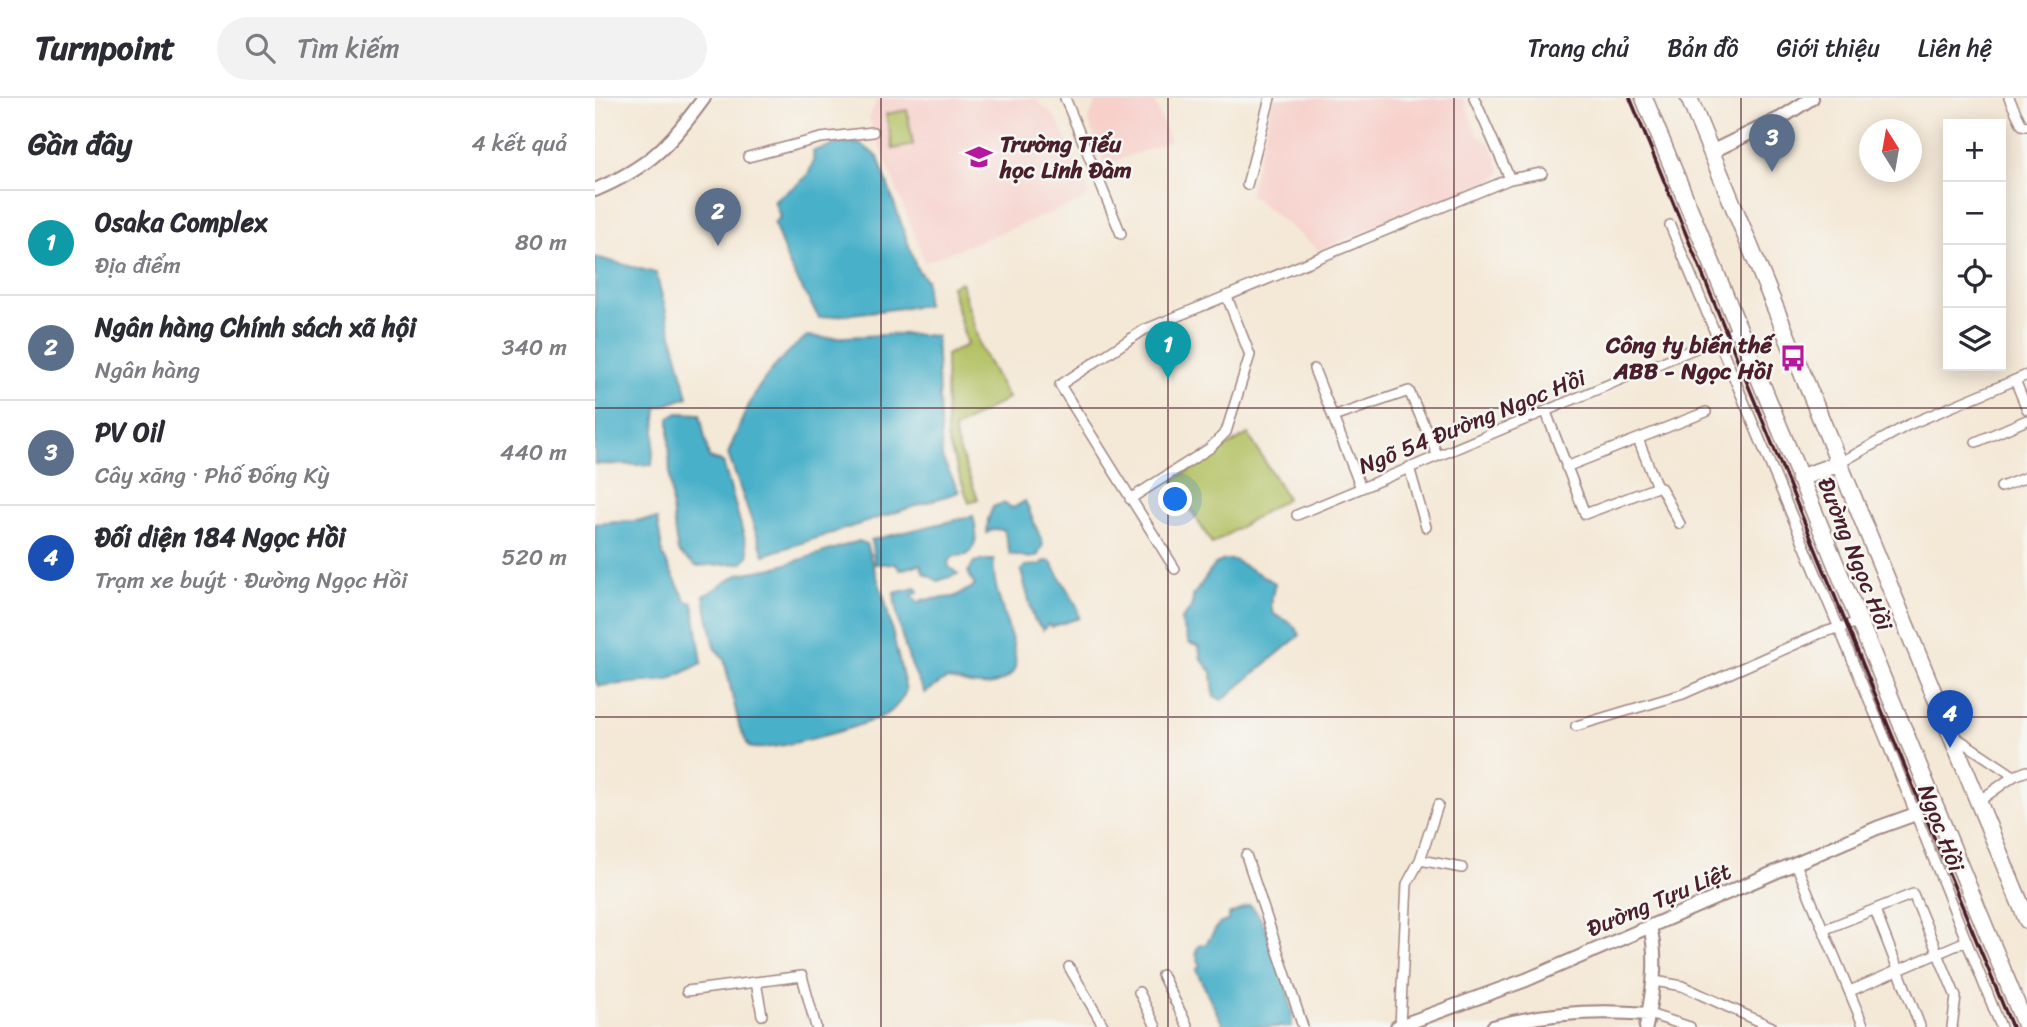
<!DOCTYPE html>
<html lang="vi">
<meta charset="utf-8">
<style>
:root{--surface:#fff;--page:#f2f2f3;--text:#2b2b33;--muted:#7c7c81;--line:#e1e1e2;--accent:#111827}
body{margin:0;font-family:Sriracha,sans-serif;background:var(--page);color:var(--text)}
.controls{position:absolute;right:21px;top:21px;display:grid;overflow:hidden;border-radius:0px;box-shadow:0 4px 18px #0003}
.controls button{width:63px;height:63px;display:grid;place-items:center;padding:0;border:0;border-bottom:2px solid var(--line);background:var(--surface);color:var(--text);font:35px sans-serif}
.compass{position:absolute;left:1264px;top:21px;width:63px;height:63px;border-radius:50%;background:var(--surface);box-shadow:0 4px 18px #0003;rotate:349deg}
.you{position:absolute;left:581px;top:402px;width:24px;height:24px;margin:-18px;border:5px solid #fff;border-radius:50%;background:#1a73e8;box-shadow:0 0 0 10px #1a73e833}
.badge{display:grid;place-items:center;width:46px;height:46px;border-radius:50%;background:var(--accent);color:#fff;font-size:23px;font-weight:700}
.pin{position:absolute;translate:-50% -58px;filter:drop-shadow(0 2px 4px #0008)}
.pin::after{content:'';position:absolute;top:37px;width:24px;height:21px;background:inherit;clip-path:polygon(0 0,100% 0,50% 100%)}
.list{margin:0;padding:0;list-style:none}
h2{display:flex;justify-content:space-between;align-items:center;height:91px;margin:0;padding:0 28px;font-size:30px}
h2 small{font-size:23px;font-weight:400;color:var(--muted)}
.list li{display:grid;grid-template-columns:46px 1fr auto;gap:21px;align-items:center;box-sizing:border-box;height:105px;padding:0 28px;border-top:2px solid var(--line)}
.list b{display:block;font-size:26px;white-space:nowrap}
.list p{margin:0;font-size:23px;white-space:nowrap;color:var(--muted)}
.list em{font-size:23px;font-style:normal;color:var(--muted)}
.icon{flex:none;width:38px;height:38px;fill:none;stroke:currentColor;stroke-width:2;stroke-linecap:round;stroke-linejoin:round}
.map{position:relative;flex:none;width:1432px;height:929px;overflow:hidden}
header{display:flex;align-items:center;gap:42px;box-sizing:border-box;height:98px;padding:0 35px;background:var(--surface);border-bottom:2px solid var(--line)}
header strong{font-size:33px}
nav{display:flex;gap:38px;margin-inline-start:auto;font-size:24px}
.search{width:490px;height:63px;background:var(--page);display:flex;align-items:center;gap:18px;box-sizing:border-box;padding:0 24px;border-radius:38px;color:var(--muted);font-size:26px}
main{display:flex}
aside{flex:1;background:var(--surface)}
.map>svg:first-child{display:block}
.built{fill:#f7d0ca}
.green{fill:#b3c163;stroke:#7e7047;stroke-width:2}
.water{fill:#4ab0c9;stroke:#4a687a;stroke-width:2}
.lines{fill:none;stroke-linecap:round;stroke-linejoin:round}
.street-casing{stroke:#9f8480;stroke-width:12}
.secondary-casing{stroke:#9f8480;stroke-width:16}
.highway-casing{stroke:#9f8480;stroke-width:19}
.street{stroke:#fff;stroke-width:9}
.secondary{stroke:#fff;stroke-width:12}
.highway{stroke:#fff;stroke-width:16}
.rail{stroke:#4a1f2b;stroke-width:3.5}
.grid{fill:none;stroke:#4a1f2b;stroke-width:2;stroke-opacity:0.55}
.labels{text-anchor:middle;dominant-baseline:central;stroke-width:5;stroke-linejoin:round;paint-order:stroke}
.poi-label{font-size:23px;font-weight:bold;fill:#4a1f2b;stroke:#f6f6f2;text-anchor:start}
.street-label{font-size:23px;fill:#4a1f2b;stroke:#f6f6f2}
</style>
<header>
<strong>Turnpoint</strong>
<div class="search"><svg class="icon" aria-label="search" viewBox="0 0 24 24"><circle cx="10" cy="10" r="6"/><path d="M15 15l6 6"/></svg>Tìm kiếm</div>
<nav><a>Trang chủ</a><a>Bản đồ</a><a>Giới thiệu</a><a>Liên hệ</a></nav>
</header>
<main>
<aside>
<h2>Gần đây<small>4 kết quả</small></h2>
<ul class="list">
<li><span class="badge" style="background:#0f9aa8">1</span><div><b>Osaka Complex</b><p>Địa điểm</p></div><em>80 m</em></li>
<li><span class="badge" style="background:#5c6f8a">2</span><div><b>Ngân hàng Chính sách xã hội</b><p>Ngân hàng</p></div><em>340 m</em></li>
<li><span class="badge" style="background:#5c6f8a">3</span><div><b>PV Oil</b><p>Cây xăng · Phố Đống Kỳ</p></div><em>440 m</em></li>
<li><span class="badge" style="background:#1a4fb4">4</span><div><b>Đối diện 184 Ngọc Hồi</b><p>Trạm xe buýt · Đường Ngọc Hồi</p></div><em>520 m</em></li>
</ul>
</aside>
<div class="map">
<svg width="1432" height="929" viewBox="0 0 1432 929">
<rect width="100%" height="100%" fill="#f6f6f2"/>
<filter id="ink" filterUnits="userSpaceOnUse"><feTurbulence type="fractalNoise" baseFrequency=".0143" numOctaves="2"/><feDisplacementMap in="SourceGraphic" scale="14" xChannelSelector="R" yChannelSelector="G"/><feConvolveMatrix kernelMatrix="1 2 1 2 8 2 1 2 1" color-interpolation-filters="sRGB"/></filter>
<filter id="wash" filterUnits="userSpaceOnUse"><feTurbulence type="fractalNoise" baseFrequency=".00686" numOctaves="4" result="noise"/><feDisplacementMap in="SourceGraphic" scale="28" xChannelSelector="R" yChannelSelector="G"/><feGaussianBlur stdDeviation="1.57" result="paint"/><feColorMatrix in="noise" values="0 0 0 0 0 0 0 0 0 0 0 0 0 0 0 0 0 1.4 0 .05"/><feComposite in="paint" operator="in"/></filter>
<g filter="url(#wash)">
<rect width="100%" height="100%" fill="#f4e8d6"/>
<path class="built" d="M 283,0 L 440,0 L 462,21 L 494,96 L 487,103 L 330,164 L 274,20 Z
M 503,0 L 558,0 L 575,43 L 510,67 L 493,22 Z
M 679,0 L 868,0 L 882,36 L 896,46 L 906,74 L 899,82 L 724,152 L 654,96 Z"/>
<path class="green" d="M 312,12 L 318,47 L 298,51 L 291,16 Z
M 366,184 L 386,251 L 413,300 L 359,331 L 361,343 L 383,401 L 374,405 L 352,341 L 351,257 L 372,247 L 356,188 Z
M 653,336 L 692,400 L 617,446 L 578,382 Z"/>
<path class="water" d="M 250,44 L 266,46 L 283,59 L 322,171 L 331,182 L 331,207 L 224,220 L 194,167 L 179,125 L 185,119 L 179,102 C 198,89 222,79 218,53 Z
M 0,159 L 61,175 L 93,299 L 62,310 L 57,367 L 0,366 Z
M 308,236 L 341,238 L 347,360 L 364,394 L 169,457 L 133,356 C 155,301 165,276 212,238 L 231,240 Z
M 83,315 L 105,316 L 114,360 L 128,364 L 154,456 L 148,465 L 101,468 L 83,454 C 75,411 74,365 74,320 Z
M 430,403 L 448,446 L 443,457 L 436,460 L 415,456 L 409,432 L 398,431 L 392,435 L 393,421 L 398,409 L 408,405 L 418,410 Z
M 378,418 C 382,433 384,445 372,457 L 360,458 L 353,463 L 354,469 L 363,476 L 343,483 L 329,475 L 325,466 L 305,472 L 301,466 L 280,466 L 276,442 Z
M 62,421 L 68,458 L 91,503 L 98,505 L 107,565 L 74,582 L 3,588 L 0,581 L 0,426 Z
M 264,443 L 271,446 L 290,503 L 311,592 C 308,601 303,607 295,614 C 279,626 172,656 154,649 L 145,631 L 129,561 L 120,550 L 109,498 L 144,476 L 179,470 Z
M 388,462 L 399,462 C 395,495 424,543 420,569 C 418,580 403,585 394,587 C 375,589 366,582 351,581 L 330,595 C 312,564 303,531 299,495 L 321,490 L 323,494 L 317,498 L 324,505 L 327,502 L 359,499 L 380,488 L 373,474 L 379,464 Z
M 629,462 L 639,462 L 680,485 C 668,533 688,507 705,537 L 627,602 L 619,598 L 617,574 L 606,561 L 604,549 L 594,545 L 586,522 C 593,515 599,508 598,498 L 620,466 Z
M 449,463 L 456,464 L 482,508 L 484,520 L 456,529 L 453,526 L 448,532 L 439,521 L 426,473 L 430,468 L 446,467 Z
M 655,807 C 671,818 703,910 696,929 L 629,929 L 601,872 L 605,868 L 601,855 L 603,848 L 611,846 L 624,826 L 634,822 L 634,817 Z"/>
</g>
<g filter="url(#ink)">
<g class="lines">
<g class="street-casing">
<path id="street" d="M 470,0 L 526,136
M 879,0 L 915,81
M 1414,0 L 1427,27 L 1432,28
M 153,59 L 226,40 L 278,34
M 652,87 L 675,0
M 1075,127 L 1290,640 L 1406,929
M 719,271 L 766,390
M 1420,282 L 1432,311
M 951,314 L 990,416 L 1062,389
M 738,319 L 814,293 L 842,356
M 1043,341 L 1062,389 L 1066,390 L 1085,426
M 1381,344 L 1432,322
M 1243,366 L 1313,327 L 1432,277
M 814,369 L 831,429
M 971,369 L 1111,314
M 1406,389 L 1432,379
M 535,401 L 615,350 L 631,334 L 655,257 L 632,199
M 702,417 L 1144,232
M 580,471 L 465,287 L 549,232 L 915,81 L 947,75
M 981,628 L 1088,596 L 1226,535 L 1264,524
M 1359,638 L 1419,678
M 1384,703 L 1419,678 L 1432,673
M 651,757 L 708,929
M 825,762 L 867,770
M 1201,766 L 1269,929
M 1280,812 L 1325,928
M 1228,832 L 1318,796 L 1361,899 L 1357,929
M 474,869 L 509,929
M 567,877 L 593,929
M 1060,883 L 1087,888 L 1177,929
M 161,884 L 167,917
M 92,893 L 207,878 L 221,929
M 1255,893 L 1369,844
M 544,894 L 561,929
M 1054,916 L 1095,929
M 805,928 L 812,786 L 825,762 L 843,707"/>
</g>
<g class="secondary-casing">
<path id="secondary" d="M 1116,54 L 1186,20 L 1217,0
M 0,92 C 54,69 75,47 109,0
M 802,929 L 931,882 L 1282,730 L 1340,709
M 898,929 C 949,914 1000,912 1054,916
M 1051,929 C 1057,894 1064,864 1055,829"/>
</g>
<g class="highway-casing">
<path id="highway" d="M 1049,0 L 1431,929
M 1094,0 L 1432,822
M 1204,380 L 1243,366"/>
</g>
<use href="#street" class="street"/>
<use href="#secondary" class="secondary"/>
<use href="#highway" class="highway"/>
<path class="rail" d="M 1035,0 L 1417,929"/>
</g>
</g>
<path class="grid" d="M 286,0 L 286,929M 573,0 L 573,929M 859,0 L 859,929M 1146,0 L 1146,929M 0,310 L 1432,310M 0,619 L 1432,619"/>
<defs>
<g id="school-bare" transform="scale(2.1)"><path d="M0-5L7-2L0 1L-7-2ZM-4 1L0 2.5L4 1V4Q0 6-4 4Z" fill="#b5179e" stroke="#f6f6f2" stroke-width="2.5" paint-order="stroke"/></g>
<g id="bus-bare" transform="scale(2.1)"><path d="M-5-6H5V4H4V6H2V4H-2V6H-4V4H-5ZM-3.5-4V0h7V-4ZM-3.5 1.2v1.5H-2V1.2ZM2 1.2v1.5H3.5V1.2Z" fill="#b5179e" stroke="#f6f6f2" stroke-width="2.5" paint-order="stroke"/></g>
</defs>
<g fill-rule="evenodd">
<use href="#school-bare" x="384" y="59"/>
<use href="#bus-bare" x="1198" y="260"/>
</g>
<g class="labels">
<g class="poi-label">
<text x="405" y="46">Trường Tiểu<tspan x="405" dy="26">học Linh Đàm</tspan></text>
<text x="1177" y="247" text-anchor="end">Công ty biến thế<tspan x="1177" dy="26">ABB - Ngọc Hồi</tspan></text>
</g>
<g class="street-label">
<text transform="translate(877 324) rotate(-22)">Ngõ 54 Đường Ngọc Hồi</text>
<text transform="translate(1260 456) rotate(68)">Đường Ngọc Hồi</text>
<text transform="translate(1346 730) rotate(69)">Ngọc Hồi</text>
<text transform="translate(1064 802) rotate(-23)">Đường Tựu Liệt</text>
</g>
</g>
</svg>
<div class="controls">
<button>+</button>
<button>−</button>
<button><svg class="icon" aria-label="locate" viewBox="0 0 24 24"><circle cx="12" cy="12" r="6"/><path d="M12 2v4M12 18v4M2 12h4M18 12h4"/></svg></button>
<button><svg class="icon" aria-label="layers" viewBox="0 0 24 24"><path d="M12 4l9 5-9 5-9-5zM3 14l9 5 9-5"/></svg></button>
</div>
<svg class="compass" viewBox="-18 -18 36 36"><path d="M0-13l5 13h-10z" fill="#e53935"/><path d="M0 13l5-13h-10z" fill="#7c7c81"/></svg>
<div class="you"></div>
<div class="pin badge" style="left:573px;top:281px;background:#0f9aa8">1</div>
<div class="pin badge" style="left:123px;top:148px;background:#5c6f8a">2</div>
<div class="pin badge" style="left:1177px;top:74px;background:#5c6f8a">3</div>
<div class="pin badge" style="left:1355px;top:650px;background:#1a4fb4">4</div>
</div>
</main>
